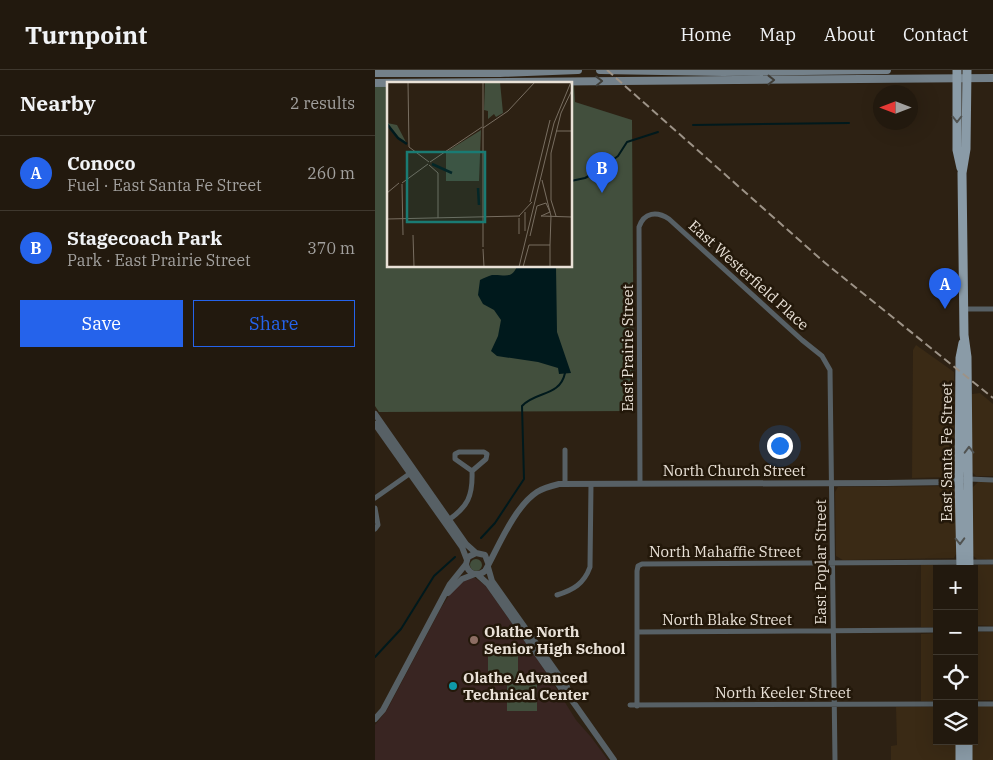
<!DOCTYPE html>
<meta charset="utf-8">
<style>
:root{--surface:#22190e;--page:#2a2217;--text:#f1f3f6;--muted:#a2a09e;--line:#3f382e;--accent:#2563eb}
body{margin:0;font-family:"IBM Plex Serif",serif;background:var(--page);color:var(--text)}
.controls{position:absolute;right:15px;bottom:15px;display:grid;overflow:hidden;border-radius:0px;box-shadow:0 5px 20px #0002}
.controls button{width:45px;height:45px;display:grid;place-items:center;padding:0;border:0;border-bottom:1px solid var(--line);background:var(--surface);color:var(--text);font:25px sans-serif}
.compass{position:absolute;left:498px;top:15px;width:45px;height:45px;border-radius:50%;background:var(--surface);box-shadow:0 5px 20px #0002;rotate:270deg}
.you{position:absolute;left:404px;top:375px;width:18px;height:18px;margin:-12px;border:4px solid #fff;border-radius:50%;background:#1a73e8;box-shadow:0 0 0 8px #1a73e833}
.badge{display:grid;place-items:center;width:32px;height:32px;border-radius:50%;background:var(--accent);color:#fff;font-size:16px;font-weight:700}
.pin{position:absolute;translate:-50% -41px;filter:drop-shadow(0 1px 2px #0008)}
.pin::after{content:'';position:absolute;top:26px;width:18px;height:15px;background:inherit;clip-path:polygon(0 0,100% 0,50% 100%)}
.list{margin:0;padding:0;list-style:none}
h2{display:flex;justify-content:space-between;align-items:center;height:65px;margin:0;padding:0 20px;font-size:21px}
h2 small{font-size:16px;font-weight:400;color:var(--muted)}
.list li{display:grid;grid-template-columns:32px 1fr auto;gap:15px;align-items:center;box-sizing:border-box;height:75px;padding:0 20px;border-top:1px solid var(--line)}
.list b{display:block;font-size:19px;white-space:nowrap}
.list p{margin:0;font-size:16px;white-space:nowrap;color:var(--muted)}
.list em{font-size:16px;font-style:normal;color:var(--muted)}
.actions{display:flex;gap:10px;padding:15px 20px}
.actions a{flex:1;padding:11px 0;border:1px solid var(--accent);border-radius:0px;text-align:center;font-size:18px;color:var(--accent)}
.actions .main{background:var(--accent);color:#fff}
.icon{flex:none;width:28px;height:28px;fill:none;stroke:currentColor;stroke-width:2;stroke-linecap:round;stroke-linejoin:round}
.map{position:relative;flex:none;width:618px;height:690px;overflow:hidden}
header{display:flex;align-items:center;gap:30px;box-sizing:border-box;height:70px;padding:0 25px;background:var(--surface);border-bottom:1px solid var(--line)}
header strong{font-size:24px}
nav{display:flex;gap:28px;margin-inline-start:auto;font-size:18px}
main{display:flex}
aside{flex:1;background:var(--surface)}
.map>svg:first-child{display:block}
.built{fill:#3a2a15}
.education{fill:#392522}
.green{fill:#424f3d}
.water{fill:#00191c}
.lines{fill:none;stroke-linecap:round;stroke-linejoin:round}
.stream{stroke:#00191c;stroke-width:2}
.minor{stroke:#576065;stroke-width:5}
.tertiary{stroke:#576065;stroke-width:6}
.secondary{stroke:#74818a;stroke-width:8}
.primary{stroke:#8a9ba7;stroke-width:9}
.rail{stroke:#9d9387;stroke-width:2;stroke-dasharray:8 4;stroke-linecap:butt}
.oneway{stroke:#3f3d37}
.oneway2{stroke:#515351}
.education-dot{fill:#8d6e63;stroke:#23180a;stroke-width:2}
.culture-dot{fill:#0f9aa8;stroke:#23180a;stroke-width:2}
.labels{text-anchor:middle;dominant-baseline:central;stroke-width:5;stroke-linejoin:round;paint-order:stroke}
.street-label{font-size:15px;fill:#e9e1d7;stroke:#23180a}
.poi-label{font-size:15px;font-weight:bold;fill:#e9e1d7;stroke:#23180a;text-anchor:start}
.inset-river{fill:none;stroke:#00191c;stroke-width:2.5}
.inset-road{fill:none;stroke:#786e61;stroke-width:1}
.view{fill:#1a7b73;fill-opacity:0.15;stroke:#1a7b73;stroke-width:2.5}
.inset-edge{fill:none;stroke:#e9e1d7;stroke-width:2.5}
</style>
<header>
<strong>Turnpoint</strong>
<nav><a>Home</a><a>Map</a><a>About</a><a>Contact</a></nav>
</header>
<main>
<aside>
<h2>Nearby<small>2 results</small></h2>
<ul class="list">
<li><span class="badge">A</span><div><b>Conoco</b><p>Fuel · East Santa Fe Street</p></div><em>260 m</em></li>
<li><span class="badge">B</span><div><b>Stagecoach Park</b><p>Park · East Prairie Street</p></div><em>370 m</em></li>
</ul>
<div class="actions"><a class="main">Save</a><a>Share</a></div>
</aside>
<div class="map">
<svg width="618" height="690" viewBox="0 0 618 690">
<rect width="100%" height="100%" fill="#2d2113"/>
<path class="built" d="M 541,275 L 579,302 L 580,402 L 577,407 L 537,408 L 538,280 Z
M 605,323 L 618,334 L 618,406 L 601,406 L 597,402 L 597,324 Z
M 603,412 L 618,412 L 618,489 L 602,489 L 597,485 L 597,418 Z
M 577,416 L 581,421 L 581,484 L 579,488 L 468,490 L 461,486 L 460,422 L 463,417 Z
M 546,494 L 576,495 L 581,499 L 562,499 L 562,557 L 546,557 Z
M 602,495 L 618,495 L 618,556 L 599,555 L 599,499 L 597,499 Z
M 603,562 L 618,562 L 618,630 L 599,630 L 599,564 Z
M 562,563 L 562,631 L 546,631 L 546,564 Z
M 604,636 L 618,636 L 618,690 L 596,690 L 597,671 L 599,671 L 599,638 Z
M 521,637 L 562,637 L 562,671 L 581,671 L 581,690 L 516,690 L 516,676 L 522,675 Z"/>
<path class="education" d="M 96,508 L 100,508 L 110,515 L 171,602 L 201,650 L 216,667 L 233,690 L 0,690 L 0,655 L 12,640 L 66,538 L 77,521 L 90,510 Z"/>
<path class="green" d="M 196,15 L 199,15 L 200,32 L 257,50 L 259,341 L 4,342 L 0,336 L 0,16 L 14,16 L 14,196 L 196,196 Z
M95 495a6 6 0 1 1 12 0a6 6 0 1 1-12 0Z
M 113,584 L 143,584 L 143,611 L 113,611 Z
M 132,614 L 162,614 L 162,641 L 132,641 Z"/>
<path class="water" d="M 142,196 L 181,196 L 182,262 L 196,303 L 184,304 L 183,298 L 163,292 L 122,286 L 116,281 L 123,266 L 126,250 L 119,240 L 108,234 L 103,225 L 105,210 C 109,208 113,206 117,205 C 128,204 137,210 142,196 Z"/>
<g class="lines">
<path class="stream" d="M 318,55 L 474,53
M 196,111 L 210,108 L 223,101 L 243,86 L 252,72 L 283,62
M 106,468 L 120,453 L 149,409 L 147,336 C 160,321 185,327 190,303
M 0,587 L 26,559 L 59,506 L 80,487"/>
<path class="minor" d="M 589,239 L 618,239
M 190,380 L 190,414
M 594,409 L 618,410
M 265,413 L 264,157 C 269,142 282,141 294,149 L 427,270 L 447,286 L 455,300 L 460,690
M 0,428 L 37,402
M 0,438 L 3,455 L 0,459
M 72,451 C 93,437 98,426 97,401 L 111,389 L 112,384 L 109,382 L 84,382 L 80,384 L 80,389 L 97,401
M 182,525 C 198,520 209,514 215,497 L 216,414
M 599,559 L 618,559
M 262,562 L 562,560
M 599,634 L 618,634
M 255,635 L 562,634
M 262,636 L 262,501 L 263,496 L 267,494 L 618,492"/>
<path class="tertiary" d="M 0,344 L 91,474 L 101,483
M 0,354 L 87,477 L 92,490
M 113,493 L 110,485 L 101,483 L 93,487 L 91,494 C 93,504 102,507 110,501 C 123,478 139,437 162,422 C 168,418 176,416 184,414 L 511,413 L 575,412 L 588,410
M 113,497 L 117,511 L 192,617 L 196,628
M 103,505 L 113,514 L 188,621 L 196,629 L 239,690
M 73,523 L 87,509 L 100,504
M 0,649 L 8,640 L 16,625 L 75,514 L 91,494"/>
<path class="secondary" d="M 225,0 L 348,2 L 512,0
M 0,3 L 125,3 L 203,0
M 0,13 L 618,8"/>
<path class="primary" d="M 582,0 L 582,80 L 586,98
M 592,0 L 591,79 L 587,103 L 589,265 L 592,287 L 594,499
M 586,499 L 584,410 L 585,288 L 588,273
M 585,671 L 585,690
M 593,690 L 593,671"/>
<path class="rail" d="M 232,0 L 449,192 L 618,328"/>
</g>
<defs><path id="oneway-chevron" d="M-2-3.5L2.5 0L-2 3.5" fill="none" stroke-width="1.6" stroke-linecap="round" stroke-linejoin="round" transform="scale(1.25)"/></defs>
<g class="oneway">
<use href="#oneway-chevron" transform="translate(396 10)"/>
<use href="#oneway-chevron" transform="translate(224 11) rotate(-1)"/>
</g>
<g class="oneway2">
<use href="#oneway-chevron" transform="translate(582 49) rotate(90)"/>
<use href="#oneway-chevron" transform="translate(594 380) rotate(-91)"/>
<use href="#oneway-chevron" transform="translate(585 471) rotate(89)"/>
</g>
<circle class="education-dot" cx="99" cy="570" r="5"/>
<circle class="culture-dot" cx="78" cy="616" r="5"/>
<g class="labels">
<g class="street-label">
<text transform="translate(374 205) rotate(42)">East Westerfield Place</text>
<text transform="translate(252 278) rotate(-90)">East Prairie Street</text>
<text transform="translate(571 382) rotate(-90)">East Santa Fe Street</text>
<text x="359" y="400">North Church Street</text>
<text x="350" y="481">North Mahaffie Street</text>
<text transform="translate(445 492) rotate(-90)">East Poplar Street</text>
<text x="352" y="549">North Blake Street</text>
<text x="408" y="622">North Keeler Street</text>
</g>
<g class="poi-label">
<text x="109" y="561">Olathe North<tspan x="109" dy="17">Senior High School</tspan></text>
<text x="88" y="607">Olathe Advanced<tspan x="88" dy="17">Technical Center</tspan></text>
</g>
</g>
<g transform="translate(12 12)">
<rect width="185" height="185" fill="#2d2113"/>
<path d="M 98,0 L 113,0 L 116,31 L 109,35 L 107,32 L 101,37 L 101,29 L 97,28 ZM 0,41 L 10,43 L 20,62 L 10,56 ZM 94,48 L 92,99 L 59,99 L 59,70 Z" fill="#424f3d"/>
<path class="inset-river" d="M 0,42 L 11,56 L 20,62M 45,82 L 65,91M 91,106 L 92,123"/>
<path class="inset-road" d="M 21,0 L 22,65 L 42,80M 96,0 L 96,165M 96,46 L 121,29 L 148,0M 169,49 L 185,49M 43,80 L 95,45M 42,83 L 51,91 L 51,136M 155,98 L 164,134M 15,101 L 41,82M 15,102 L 16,153M 0,111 L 12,101M 143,120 L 163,38M 138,130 L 138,149M 132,134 L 145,120M 154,134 L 185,135M 169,134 L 164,118 L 164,71 L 174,31 L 185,8M 132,136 L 132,152M 0,137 L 133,134M 26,153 L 27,185M 143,154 L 150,124 L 159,121 L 163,130 L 154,134M 96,167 L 97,185M 132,185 L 167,41 L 184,0M 136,185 L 142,163 L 163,163 L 164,134M 163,185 L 163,163"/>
<path class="view" d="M 20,70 L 98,70 L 98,140 L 20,140 Z"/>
<rect width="185" height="185" class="inset-edge"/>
</g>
</svg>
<div class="controls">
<button>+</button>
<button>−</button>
<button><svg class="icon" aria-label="locate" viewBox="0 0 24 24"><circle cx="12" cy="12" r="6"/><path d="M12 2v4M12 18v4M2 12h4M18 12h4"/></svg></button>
<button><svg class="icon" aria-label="layers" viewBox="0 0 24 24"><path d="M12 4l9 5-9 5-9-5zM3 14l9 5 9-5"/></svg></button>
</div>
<svg class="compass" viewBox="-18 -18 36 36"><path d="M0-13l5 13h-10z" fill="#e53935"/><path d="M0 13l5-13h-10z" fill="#a2a09e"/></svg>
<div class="you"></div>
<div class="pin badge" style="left:570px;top:239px">A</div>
<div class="pin badge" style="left:227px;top:123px">B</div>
</div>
</main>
